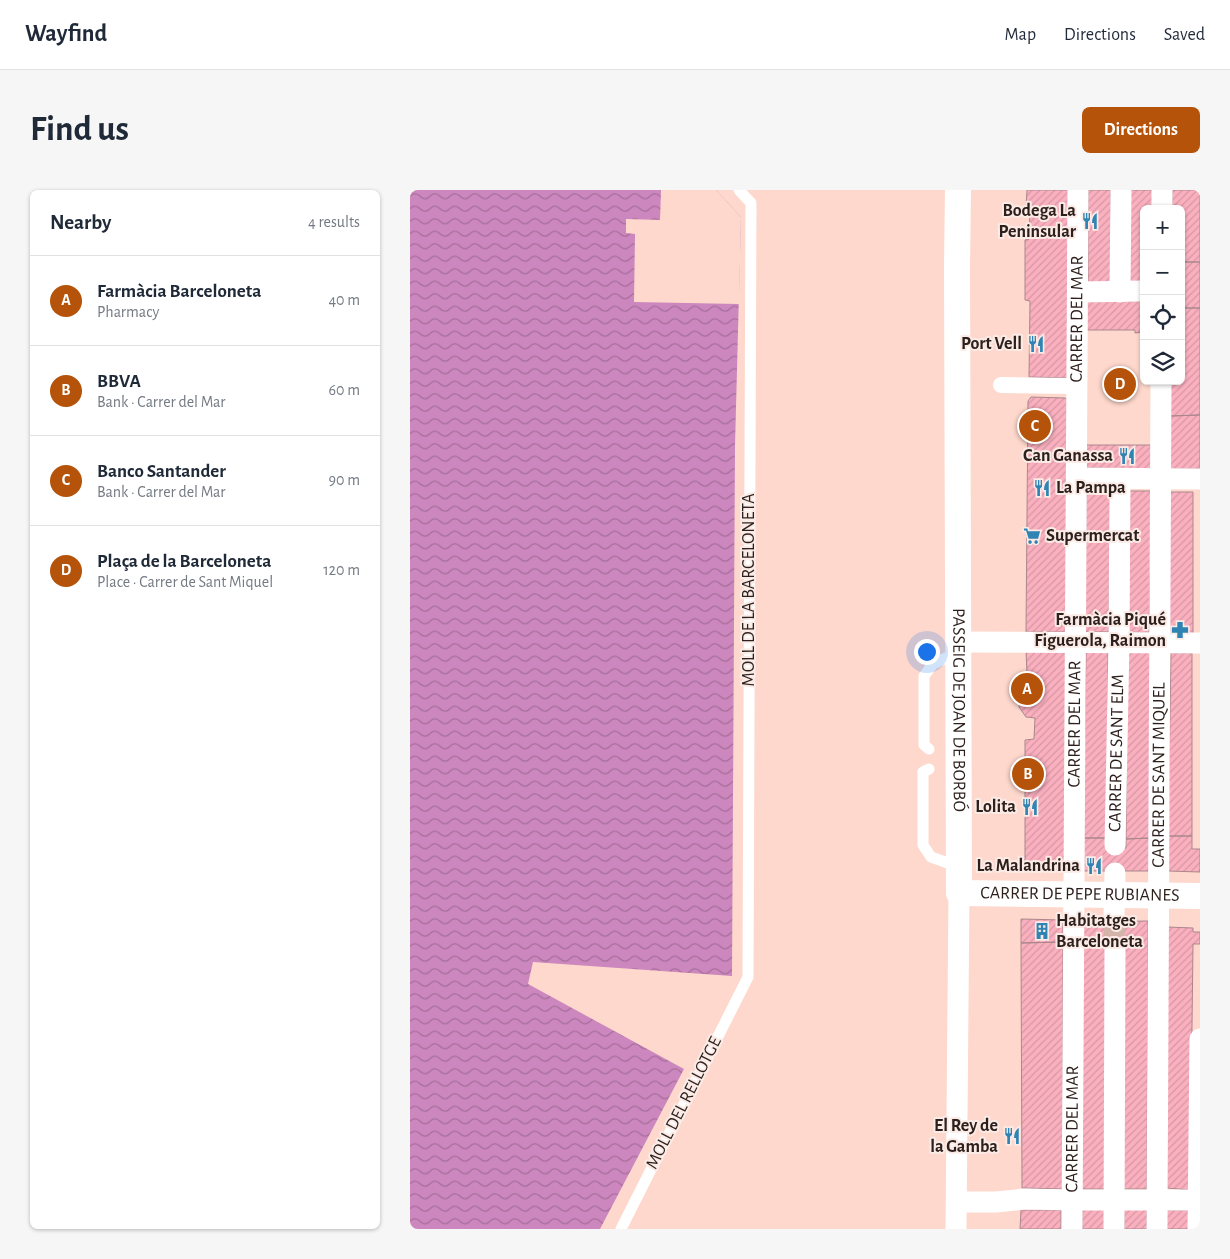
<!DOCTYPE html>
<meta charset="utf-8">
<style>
:root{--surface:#fff;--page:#f6f6f7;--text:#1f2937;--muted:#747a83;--line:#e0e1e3;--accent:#b45309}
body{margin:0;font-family:"Alegreya Sans",sans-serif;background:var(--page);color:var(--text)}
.controls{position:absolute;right:15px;top:15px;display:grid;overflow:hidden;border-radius:8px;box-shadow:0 1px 4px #0004}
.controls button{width:45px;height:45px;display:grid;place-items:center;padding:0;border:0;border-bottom:1px solid var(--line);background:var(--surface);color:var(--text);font:25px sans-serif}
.you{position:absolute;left:516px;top:461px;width:18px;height:18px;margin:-12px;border:4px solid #fff;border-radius:50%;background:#1a73e8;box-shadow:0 0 0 8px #1a73e833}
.badge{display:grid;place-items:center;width:32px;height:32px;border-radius:50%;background:var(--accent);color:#fff;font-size:16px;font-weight:700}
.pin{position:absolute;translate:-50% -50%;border:2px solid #fff;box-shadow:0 1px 5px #0006}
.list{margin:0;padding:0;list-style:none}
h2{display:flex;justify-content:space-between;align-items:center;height:65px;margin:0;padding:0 20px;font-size:21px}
h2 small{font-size:16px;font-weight:400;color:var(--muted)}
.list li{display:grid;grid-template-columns:32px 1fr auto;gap:15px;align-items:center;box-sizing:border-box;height:90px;padding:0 20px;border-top:1px solid var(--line)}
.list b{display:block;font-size:19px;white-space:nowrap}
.list p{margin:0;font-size:16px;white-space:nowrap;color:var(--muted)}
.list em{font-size:16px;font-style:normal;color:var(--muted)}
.icon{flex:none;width:28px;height:28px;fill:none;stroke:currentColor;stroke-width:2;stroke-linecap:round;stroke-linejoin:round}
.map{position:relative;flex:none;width:790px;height:1039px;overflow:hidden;border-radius:8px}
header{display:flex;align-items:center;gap:30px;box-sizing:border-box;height:70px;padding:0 25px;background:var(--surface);border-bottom:1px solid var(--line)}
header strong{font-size:24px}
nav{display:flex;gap:28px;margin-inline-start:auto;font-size:18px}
.intro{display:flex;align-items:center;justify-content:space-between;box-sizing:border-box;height:120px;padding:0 30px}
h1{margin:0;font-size:35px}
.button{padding:12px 22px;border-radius:8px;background:var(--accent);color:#fff;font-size:18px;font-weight:700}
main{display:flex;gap:30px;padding:0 30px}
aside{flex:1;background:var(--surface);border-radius:8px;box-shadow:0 1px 4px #0004}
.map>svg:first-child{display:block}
.water{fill:url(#water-waves)}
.pier{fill:#fed8cc}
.building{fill:url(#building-hatch);stroke:#ab878d}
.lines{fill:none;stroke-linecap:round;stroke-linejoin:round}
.minor-tunnel{stroke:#d4b3a9;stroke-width:21;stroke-dasharray:21 11;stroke-linecap:butt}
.service{stroke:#fff;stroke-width:11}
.pedestrian{stroke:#fff;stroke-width:16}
.minor{stroke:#fff;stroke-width:21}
.tertiary{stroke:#fff;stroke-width:26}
.labels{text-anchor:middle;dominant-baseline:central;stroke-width:4;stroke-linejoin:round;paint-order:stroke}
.poi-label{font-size:18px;font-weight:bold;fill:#2d1f1b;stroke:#faebe6;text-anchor:end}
.street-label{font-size:18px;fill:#2d1f1b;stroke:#faebe6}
</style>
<header>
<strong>Wayfind</strong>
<nav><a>Map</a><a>Directions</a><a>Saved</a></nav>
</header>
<div class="intro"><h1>Find us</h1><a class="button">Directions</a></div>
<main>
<aside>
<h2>Nearby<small>4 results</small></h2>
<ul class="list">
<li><span class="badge">A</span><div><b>Farmàcia Barceloneta</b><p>Pharmacy</p></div><em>40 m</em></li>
<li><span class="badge">B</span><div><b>BBVA</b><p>Bank · Carrer del Mar</p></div><em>60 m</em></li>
<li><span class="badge">C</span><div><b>Banco Santander</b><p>Bank · Carrer del Mar</p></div><em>90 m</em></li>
<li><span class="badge">D</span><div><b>Plaça de la Barceloneta</b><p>Place · Carrer de Sant Miquel</p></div><em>120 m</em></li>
</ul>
</aside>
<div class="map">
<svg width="790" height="1039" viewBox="0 0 790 1039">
<defs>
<pattern id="water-waves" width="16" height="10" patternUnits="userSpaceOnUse" patternTransform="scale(1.25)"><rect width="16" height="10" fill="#cc87be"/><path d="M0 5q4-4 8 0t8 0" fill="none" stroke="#a66e9a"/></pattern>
<pattern id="building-hatch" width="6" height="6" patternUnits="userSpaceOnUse" patternTransform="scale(1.25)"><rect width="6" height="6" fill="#fab0bf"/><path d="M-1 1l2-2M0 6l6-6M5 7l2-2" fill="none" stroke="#d797a4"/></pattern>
</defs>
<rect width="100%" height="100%" fill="#fed8cc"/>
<path class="water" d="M 0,0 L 306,0 L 331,27 L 325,256 L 322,786 L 123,772 L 118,794 L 274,879 L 190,1039 L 0,1039 Z"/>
<path class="pier" d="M 251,0 L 306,0 L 331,27 L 329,114 L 224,112 L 225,44 L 216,43 L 216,29 L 250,30 Z"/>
<path class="building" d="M 617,0 L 660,0 L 658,188 L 619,187 L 620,111 L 615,110 L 615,50 L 619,49 L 620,20 L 616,16 Z
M 678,0 L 701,0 L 701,95 L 678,94 Z
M 720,0 L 743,0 L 743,19 L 734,19 L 734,95 L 719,94 Z
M 762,0 L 790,0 L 790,72 L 771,72 L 771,19 L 762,19 Z
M 771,72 L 790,72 L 790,118 L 771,118 Z
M 677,110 L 734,111 L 734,142 L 725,143 L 725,140 L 676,140 Z
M 771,118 L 790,118 L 790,225 L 760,226 L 760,191 L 771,191 Z
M 621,207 L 655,208 L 659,211 L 657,442 L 616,442 L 618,211 Z
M 790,225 L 790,279 L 760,279 L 760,226 Z
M 676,255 L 742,255 L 742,279 L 676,278 Z
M 700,300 L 699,442 L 675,442 L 676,301 Z
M 718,301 L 742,301 L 739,443 L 718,442 Z
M 759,302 L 783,302 L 783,444 L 758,443 Z
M 616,461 L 656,462 L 656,680 L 615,680 L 615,550 L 624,549 L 625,528 L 616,527 L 609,517 L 610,495 L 617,483 Z
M 676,462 L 698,462 L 698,648 L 673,648 Z
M 717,462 L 740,462 L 740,648 L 716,649 Z
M 761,463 L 782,463 L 782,646 L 758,646 Z
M 758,646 L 782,646 L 782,659 L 790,659 L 790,682 L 758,681 Z
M 673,648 L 698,648 L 697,658 L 716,658 L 716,649 L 740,648 L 740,681 L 673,681 Z
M 611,729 L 653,730 L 653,752 L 611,753 Z
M 738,731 L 737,999 L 670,999 L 673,732 Z
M 757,737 L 783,738 L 783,742 L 790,742 L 790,754 L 783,754 L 780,1000 L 757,998 Z
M 653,752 L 653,999 L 612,998 L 611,753 Z
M 672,1019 L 696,1019 L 696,1039 L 672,1039 Z
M 714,1019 L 737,1019 L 737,1039 L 714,1039 Z
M 611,1020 L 651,1020 L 651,1039 L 610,1039 Z
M 756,1020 L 779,1020 L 779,1039 L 755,1039 Z"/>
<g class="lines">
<path class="minor-tunnel" d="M 704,725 L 705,757"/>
<path class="service" d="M 519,559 L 514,555 L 514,486 L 523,474 L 549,462
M 519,579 L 513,582 L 513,655 L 521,667 L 549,677
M 211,1039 L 338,787 L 341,13 L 329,0"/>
<path class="pedestrian" d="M 591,195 L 660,196"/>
<g class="minor">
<path d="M 752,19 L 752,0"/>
<path d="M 668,102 L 734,101"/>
<path d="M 710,102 L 711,0"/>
<path d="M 667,288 L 790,289"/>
<path d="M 548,452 L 790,453"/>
<path id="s1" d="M 705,655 L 709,452 L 710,289"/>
<path d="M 704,725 L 705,683"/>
<path d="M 547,1012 L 586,1012 L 615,1009 L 662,1010 L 790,1010"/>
<path d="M 546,1039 L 549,703"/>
<path id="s2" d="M 662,1039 L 668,0"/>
<path d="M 704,1039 L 705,757"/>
<path id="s3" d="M 747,1039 L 751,191"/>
<path d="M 788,1039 L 790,849"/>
</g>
<path class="tertiary" id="s4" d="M 548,0 L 547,76 L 549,703 L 790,706"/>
</g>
<defs>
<g id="restaurant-bare" transform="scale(1.35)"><path d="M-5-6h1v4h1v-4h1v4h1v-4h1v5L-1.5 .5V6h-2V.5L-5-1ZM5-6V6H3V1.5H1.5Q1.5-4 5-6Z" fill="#3084b4" stroke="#faebe6" stroke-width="2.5" paint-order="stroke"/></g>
<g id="supermarket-bare" transform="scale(1.35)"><path d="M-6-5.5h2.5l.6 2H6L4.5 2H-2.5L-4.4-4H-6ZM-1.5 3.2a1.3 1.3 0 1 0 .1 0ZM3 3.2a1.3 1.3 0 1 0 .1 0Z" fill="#3084b4" stroke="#faebe6" stroke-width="2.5" paint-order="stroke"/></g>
<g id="pharmacy-bare" transform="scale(1.35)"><path d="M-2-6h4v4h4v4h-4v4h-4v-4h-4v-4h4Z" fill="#3084b4" stroke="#faebe6" stroke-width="2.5" paint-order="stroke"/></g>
<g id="building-bare" transform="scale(1.35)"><path d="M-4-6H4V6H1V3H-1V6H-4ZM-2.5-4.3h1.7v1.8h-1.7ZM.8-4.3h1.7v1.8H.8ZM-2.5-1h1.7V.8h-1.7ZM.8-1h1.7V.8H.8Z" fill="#3084b4" stroke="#faebe6" stroke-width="2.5" paint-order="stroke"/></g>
</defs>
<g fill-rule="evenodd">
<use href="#restaurant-bare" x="680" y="31"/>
<use href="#restaurant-bare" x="626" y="154"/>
<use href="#restaurant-bare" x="717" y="266"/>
<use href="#restaurant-bare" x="632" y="298"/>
<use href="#supermarket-bare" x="622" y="346"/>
<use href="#pharmacy-bare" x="770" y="440"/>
<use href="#restaurant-bare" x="620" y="617"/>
<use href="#restaurant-bare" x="684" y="676"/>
<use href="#building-bare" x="632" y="741"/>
<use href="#restaurant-bare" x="602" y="946"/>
</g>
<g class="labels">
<g class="poi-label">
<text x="666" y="21">Bodega La<tspan x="666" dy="21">Peninsular</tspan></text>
<text x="612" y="154">Port Vell</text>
<text x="703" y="266">Can Ganassa</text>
<text x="646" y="298" text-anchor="start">La Pampa</text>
<text x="636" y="346" text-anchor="start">Supermercat</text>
<text x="756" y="430">Farmàcia Piqué<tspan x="756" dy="21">Figuerola, Raimon</tspan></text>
<text x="606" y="617">Lolita</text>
<text x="670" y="676">La Malandrina</text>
<text x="646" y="731" text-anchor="start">Habitatges<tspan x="646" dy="21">Barceloneta</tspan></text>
<text x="588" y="936">El Rey de<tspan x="588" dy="21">la Gamba</tspan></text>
</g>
<g class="street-label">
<text stroke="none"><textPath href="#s2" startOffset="910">CARRER DEL MAR</textPath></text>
<text transform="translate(339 400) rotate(-90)">MOLL DE LA BARCELONETA</text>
<text stroke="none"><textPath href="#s4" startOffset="520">PASSEIG DE JOAN DE BORBÓ</textPath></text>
<text stroke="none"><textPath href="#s2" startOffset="505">CARRER DEL MAR</textPath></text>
<text stroke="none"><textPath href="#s1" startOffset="92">CARRER DE SANT ELM</textPath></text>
<text stroke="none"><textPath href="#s3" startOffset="454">CARRER DE SANT MIQUEL</textPath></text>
<text stroke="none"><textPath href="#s4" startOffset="824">CARRER DE PEPE RUBIANES</textPath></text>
<text transform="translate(274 913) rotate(-63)">MOLL DEL RELLOTGE</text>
<text stroke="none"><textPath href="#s2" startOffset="100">CARRER DEL MAR</textPath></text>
</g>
</g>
</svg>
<div class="controls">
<button>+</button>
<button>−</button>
<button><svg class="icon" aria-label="locate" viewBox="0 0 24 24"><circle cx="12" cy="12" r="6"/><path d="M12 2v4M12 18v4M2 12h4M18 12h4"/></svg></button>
<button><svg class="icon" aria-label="layers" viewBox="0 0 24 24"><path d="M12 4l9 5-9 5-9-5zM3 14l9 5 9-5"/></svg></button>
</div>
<div class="you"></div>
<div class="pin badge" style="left:617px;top:499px">A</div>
<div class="pin badge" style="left:618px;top:584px">B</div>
<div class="pin badge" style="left:625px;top:236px">C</div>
<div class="pin badge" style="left:710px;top:194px">D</div>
</div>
</main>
